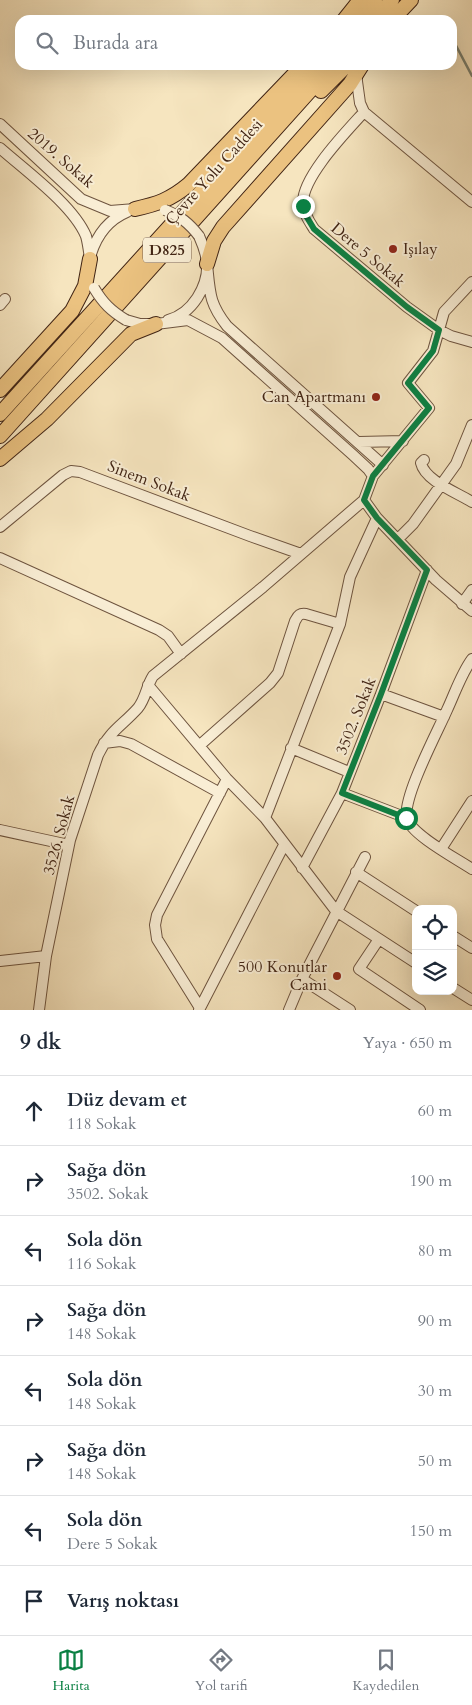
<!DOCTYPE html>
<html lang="tr">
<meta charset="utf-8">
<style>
:root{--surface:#fff;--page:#f2f2f3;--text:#1f2937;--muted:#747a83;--line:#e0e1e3;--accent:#0b8043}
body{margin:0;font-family:Cardo,serif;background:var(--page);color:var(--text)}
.controls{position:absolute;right:15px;bottom:15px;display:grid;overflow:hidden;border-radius:10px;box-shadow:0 5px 20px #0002}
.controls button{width:45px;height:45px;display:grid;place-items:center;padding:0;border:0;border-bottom:1px solid var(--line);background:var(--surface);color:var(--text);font:25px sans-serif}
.stop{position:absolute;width:15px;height:15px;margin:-11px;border:4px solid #0b8043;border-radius:50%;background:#fff}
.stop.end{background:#0b8043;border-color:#fff;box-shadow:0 1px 5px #0008}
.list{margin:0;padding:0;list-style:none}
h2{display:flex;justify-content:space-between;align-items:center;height:65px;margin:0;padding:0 20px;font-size:21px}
h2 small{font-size:16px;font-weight:400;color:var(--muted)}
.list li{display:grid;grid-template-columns:32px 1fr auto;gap:15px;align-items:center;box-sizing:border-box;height:70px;padding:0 20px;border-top:1px solid var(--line)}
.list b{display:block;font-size:19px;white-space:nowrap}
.list p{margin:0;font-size:16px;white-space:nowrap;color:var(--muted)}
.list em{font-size:16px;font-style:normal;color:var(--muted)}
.icon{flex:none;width:28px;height:28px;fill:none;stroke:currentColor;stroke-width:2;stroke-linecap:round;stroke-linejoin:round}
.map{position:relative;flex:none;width:472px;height:1010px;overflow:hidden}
.search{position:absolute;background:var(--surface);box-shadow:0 5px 20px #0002;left:15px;right:15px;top:15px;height:55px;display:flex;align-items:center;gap:12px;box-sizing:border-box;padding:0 18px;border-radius:15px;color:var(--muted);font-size:19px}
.sheet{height:625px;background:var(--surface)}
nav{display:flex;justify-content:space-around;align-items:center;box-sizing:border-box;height:70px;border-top:1px solid var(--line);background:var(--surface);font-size:14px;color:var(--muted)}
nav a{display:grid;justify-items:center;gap:2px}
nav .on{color:var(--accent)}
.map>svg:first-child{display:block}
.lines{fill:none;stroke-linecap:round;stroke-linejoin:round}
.stream{stroke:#788172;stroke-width:2.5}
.minor-casing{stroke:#6e543f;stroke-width:12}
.highway-casing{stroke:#412414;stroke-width:16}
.minor{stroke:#f9eed5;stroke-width:10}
.highway{stroke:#ebc280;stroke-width:14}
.minor-bridge-casing{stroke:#6e543f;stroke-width:12;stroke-linecap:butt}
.minor-bridge{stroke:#f9eed5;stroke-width:10}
.route{stroke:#0b8043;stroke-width:6}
.poi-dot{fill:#8f2418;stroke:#f9eed5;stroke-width:2}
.labels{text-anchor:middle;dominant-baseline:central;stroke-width:4;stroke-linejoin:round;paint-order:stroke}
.shield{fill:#f9eed5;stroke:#78614e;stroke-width:1}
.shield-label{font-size:15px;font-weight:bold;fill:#412414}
.street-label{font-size:16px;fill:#412414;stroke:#f9eed5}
.poi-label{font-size:16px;fill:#412414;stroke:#f9eed5;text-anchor:end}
</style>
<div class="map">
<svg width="472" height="1010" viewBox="0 0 472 1010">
<rect width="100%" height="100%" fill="#f6e5bf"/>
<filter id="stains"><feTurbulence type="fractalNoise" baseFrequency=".004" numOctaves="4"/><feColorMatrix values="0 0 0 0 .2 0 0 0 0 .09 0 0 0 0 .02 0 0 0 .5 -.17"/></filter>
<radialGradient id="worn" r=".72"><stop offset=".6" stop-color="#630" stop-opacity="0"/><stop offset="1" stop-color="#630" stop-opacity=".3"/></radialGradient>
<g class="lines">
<path class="stream" d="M 452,38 L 472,76"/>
<g class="minor-casing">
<path id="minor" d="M 356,74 L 360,103 L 364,112 L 472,202
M 364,112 C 346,132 301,178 303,204 C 304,214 309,221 314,229 L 407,307 L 439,330 L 451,336 L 472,342
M 0,124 L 81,199 L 110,211 L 135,209
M 0,148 C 26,171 73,205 86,236 C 88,243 89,251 90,259
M 91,254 C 97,235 108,220 127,212
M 207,264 C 210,293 209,303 227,326 L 383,465
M 0,305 L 5,299
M 126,320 L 140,324 L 152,324
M 168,320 C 192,314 209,286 207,262 C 206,253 203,245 199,236
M 156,324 L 188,320 L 222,338 L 353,455 L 368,469 L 373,476
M 359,442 L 403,441
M 424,460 L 421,463 C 425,481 458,493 472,502
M 364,500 L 377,518 L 436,580 L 472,611
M 0,527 L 63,475 L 71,471 L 80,472 L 250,536 L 301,554
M 398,539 L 413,524 L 456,464 L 472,425
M 0,558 L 159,630 L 168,636 L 181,654
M 462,604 L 472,590
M 472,659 C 461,674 455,693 447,710 C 438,731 402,798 407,818 C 410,834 457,859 472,869
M 148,685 L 227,779 L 265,818 L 336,911 L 416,963
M 381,694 L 444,717
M 104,743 L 120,741 L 131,744 L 220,793
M 200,745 L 270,683 L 278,673 L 295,621 C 298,616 299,613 306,614 L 340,624
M 291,748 L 349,772
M 342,793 L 407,818
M 265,818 L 340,624 L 350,577 L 377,518
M 0,830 L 69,845
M 441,849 L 472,801
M 302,868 L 342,793 L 381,694 L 427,570
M 356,872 L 416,911
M 453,936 L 472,948
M 379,939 L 359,969 L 420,1010
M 0,961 L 46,956
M 302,979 L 350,1010
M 453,988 L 472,1000
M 200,1008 L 157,939 L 155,925 L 157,915 L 227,779
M 39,1010 L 46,956 L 70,840 L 98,755 C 110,730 122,726 138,708 C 146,698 146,687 153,676 L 263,587 L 364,500 L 373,476 L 429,408 L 408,383 L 433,351 L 444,312 L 472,282
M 199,1010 L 284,845
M 289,1010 L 302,979 L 365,857"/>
</g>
<g class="highway-casing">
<path id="highway" d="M 344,20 L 360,0
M 357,20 L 375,0
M 374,20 L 392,0
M 392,20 L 411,0
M 321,91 L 347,65
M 135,209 C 157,204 170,200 188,185 L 303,65
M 207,264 L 214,241 L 223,227 L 350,84 L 362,65
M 0,390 L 72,311 L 85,286 L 90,259
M 0,414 L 316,65
M 0,436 L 333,65
M 0,459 L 47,419 L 131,334 L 156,324"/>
</g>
<use href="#minor" class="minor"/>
<use href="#highway" class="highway"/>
<g class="minor-bridge-casing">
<path id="minor-bridge" d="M 165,210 C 180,216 189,223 199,236
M 94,288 C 103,303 111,311 126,320"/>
</g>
<use href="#minor-bridge" class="minor-bridge"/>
</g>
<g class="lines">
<path class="route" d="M 303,206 L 305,214 L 314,229 L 407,307 L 439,330 L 433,351 L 408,383 L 429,408 L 373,476 L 364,500 L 377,518 L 427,570 L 381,694 L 342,793 L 406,818"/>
</g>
<g class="poi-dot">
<circle cx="393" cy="249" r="5"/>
<circle cx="376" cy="397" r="5"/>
<circle cx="337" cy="976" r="5"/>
</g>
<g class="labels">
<rect class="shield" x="143" y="237.5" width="48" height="25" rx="4"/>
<g class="shield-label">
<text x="167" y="250">D825</text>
</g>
<g class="street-label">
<text transform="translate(61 158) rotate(41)">2019. Sokak</text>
<text transform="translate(214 172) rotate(-48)">Çevre Yolu Caddesi</text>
<text transform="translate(368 255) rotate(40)">Dere 5 Sokak</text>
<text transform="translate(149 481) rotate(21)">Sinem Sokak</text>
<text transform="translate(356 716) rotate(-68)">3502. Sokak</text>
<text transform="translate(59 835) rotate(-75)">3526. Sokak</text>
</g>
<g class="poi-label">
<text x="403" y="249" text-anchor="start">Işılay</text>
<text x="366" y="397">Can Apartmanı</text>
<text x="327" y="967">500 Konutlar<tspan x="327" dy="18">Cami</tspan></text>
</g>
</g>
<rect width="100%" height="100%" filter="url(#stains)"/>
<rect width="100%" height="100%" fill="url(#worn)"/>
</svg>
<div class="controls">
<button><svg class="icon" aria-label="locate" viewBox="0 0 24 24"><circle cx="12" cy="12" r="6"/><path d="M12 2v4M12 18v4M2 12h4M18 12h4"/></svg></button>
<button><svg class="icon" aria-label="layers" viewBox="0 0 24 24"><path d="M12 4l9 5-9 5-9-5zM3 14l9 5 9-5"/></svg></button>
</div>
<div class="stop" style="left:406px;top:818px"></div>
<div class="stop end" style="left:303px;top:206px"></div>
<div class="search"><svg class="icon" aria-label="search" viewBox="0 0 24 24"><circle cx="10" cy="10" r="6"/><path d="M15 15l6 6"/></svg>Burada ara</div>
</div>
<section class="sheet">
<h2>9 dk<small>Yaya · 650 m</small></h2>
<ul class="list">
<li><svg class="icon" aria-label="ahead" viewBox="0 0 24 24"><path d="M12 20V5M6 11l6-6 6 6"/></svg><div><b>Düz devam et</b><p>118 Sokak</p></div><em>60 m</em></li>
<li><svg class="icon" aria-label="right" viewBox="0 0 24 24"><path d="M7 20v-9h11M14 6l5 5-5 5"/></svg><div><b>Sağa dön</b><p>3502. Sokak</p></div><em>190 m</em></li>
<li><svg class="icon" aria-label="left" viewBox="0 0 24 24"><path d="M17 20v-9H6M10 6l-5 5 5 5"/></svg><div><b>Sola dön</b><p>116 Sokak</p></div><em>80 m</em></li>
<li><svg class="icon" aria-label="right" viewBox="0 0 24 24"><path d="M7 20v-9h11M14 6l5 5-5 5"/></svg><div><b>Sağa dön</b><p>148 Sokak</p></div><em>90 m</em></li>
<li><svg class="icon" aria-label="left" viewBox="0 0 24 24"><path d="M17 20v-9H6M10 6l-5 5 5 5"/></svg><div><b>Sola dön</b><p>148 Sokak</p></div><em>30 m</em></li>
<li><svg class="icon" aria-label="right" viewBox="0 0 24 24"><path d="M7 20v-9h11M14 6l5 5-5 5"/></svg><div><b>Sağa dön</b><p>148 Sokak</p></div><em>50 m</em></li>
<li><svg class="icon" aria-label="left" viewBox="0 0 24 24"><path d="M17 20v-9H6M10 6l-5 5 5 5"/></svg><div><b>Sola dön</b><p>Dere 5 Sokak</p></div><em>150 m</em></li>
<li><svg class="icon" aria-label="arrive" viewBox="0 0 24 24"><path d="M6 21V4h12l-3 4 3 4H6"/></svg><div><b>Varış noktası</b></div></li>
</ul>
</section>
<nav>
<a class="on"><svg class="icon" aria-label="map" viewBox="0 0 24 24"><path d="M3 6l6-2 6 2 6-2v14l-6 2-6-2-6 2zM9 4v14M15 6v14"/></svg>Harita</a>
<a><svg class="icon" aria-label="directions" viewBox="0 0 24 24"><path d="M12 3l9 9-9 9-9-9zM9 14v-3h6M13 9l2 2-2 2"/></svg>Yol tarifi</a>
<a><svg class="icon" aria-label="saved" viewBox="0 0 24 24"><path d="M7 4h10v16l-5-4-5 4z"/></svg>Kaydedilen</a>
</nav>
